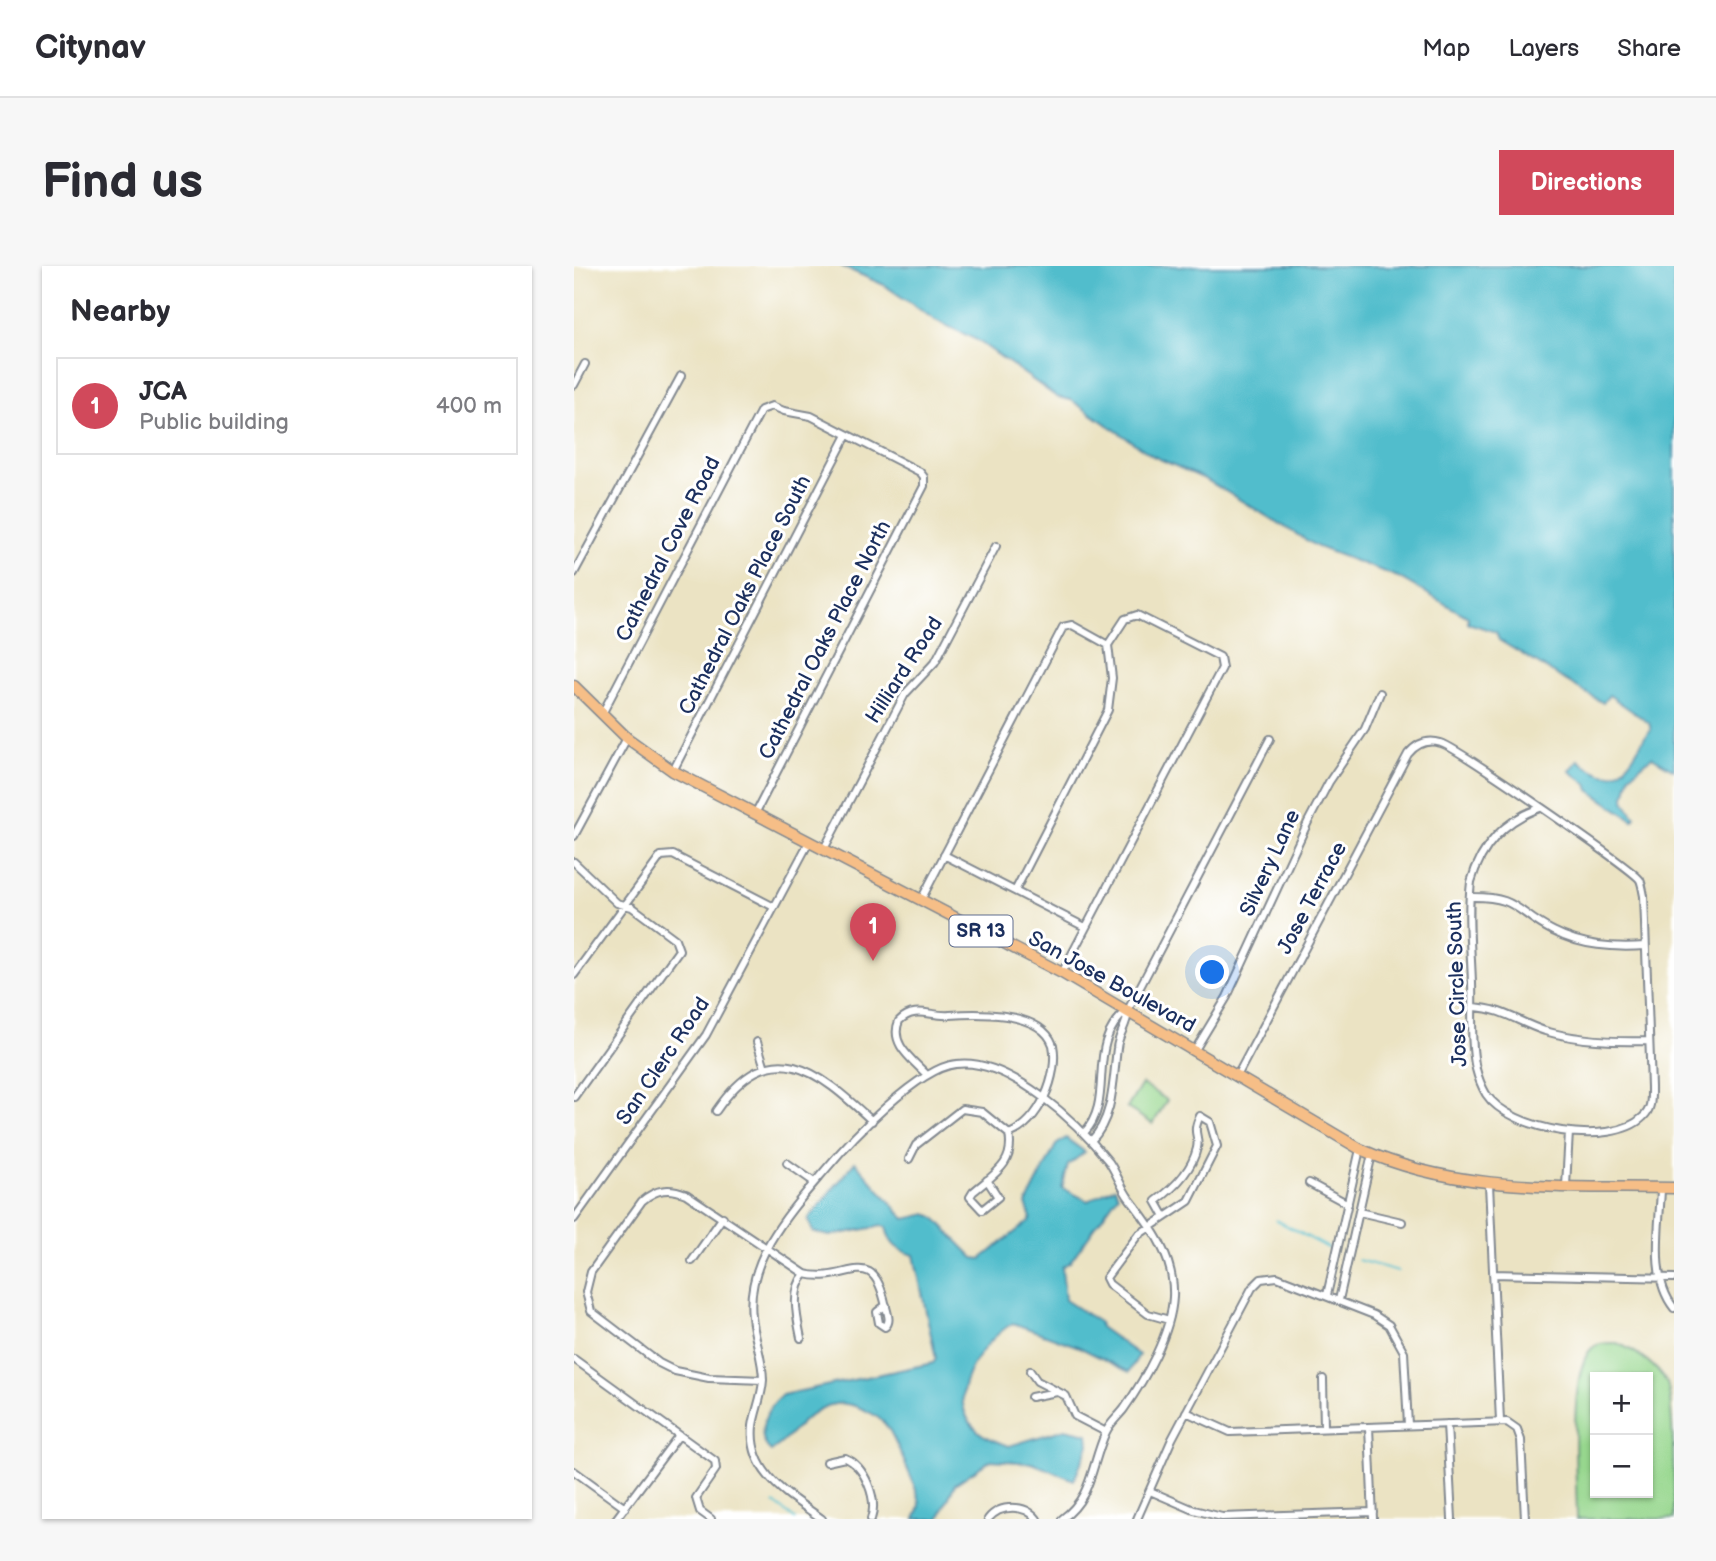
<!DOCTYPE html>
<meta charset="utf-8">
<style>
:root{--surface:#fff;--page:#f7f7f7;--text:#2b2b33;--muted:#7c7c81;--line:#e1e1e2;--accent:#d1495b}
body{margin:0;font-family:"Balsamiq Sans",sans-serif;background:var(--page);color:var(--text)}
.controls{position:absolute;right:21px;bottom:21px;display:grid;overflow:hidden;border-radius:0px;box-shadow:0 2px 5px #0004}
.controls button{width:63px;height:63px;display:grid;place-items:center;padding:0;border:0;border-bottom:2px solid var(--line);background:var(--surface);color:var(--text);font:35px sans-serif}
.you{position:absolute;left:639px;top:707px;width:24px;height:24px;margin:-18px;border:5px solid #fff;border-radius:50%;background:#1a73e8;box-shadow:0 0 0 10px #1a73e833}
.badge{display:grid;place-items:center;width:46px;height:46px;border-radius:50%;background:var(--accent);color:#fff;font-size:23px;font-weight:700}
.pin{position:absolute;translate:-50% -58px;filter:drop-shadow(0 2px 4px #0008)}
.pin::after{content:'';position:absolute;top:37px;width:24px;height:21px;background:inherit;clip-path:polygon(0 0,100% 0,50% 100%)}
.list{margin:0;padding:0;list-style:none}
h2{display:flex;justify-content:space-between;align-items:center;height:91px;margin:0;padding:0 28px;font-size:30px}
h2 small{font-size:23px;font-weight:400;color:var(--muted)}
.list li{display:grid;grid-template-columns:46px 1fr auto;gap:21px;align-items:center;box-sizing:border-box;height:98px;margin:0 14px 14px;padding:0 14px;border:2px solid var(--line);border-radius:0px}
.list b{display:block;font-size:26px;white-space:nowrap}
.list p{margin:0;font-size:23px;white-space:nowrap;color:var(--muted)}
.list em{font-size:23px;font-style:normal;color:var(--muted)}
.map{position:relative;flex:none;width:1100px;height:1253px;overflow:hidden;border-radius:0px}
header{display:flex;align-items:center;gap:42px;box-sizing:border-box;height:98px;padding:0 35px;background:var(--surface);border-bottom:2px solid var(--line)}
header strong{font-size:33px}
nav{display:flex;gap:38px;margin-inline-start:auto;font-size:24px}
.intro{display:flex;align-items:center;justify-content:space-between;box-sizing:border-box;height:168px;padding:0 42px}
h1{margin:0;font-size:49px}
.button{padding:18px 32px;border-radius:0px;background:var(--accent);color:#fff;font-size:24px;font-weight:700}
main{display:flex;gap:42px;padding:0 42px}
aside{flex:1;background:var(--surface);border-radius:0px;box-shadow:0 2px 5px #0004}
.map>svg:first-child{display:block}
.green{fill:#97d78e;stroke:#598376;stroke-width:2;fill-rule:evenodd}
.water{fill:#51bdcc;stroke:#367695;stroke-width:2}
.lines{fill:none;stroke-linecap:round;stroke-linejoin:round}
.stream{stroke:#51bdcc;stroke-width:2}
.street-casing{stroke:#838990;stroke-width:10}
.primary-casing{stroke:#838990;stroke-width:13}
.street{stroke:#fff;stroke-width:6}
.primary{stroke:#f6be87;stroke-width:10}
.labels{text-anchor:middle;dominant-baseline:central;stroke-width:6;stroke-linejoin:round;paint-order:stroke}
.shield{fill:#fff;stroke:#5f6d8e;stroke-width:2}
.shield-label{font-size:19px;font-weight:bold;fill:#1b2f5e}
.street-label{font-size:21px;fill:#1b2f5e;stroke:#fff}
</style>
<header>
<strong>Citynav</strong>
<nav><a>Map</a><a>Layers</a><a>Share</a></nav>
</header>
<div class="intro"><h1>Find us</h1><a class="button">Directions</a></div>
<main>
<aside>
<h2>Nearby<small></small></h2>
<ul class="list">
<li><span class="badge">1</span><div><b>JCA</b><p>Public building</p></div><em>400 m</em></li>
</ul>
</aside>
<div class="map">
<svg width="1100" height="1253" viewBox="0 0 1100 1253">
<rect width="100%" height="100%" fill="#fff"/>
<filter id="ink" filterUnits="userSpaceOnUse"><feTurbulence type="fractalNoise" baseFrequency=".0143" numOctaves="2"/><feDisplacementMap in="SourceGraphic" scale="14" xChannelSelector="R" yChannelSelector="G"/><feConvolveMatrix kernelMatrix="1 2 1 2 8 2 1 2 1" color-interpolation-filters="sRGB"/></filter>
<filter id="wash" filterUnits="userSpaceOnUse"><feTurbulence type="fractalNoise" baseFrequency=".00686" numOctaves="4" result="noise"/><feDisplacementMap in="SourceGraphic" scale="28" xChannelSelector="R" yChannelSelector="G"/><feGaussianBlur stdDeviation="1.57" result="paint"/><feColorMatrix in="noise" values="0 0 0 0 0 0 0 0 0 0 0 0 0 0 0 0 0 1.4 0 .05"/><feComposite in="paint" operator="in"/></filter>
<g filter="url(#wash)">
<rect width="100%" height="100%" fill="#ebe3c3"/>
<path class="green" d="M 568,818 L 593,834 L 579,858 L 553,842 Z
M 1043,1077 C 1063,1086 1082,1098 1093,1117 C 1100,1139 1100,1224 1100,1253 L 1003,1253 C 1003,1216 993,1109 1017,1083 C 1024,1076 1034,1077 1043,1077 ZM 1074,1111 L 1074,1227 L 1021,1227 L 1021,1111 Z"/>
<path class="water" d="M 267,0 L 1100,0 L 1100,504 L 1078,491 L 1056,509 L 1050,535 L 1061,551 L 1059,554 L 1015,524 L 1013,518 L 996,505 L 1004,494 C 1033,516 1046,515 1065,481 C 1069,475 1072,467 1077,464 L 1075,457 L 1035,429 L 1029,437 L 925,374 L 922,366 L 894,357 L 894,351 L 824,311 L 744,281 L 631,213 L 579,190 L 497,134 L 483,131 L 403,74 L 361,54 L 310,19 Z
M 492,872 L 511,886 L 494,899 L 488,922 L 514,935 L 541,921 L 544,929 L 496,996 L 488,1001 L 491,1034 L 525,1056 L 526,1061 L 565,1089 L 555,1106 L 505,1081 L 439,1057 C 407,1076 365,1133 405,1166 C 413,1173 426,1176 435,1180 L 491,1163 L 514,1168 L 515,1179 L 500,1214 L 458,1197 L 417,1194 L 381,1218 L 365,1253 L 341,1253 C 343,1248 346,1243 346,1237 C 344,1226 321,1172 314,1162 C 305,1148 277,1135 261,1138 C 230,1144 221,1170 197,1185 C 179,1170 193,1140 208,1129 L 359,1097 L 362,1093 L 340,989 C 323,984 316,979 312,961 L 308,960 L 255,970 L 239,966 L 234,953 L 281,896 L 331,953 L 353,948 L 360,951 L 400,992 L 407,993 L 455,955 L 457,952 L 452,938 L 482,879 Z"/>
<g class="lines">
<path class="stream" d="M 702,954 L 756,983
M 784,994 L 824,1005
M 200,1237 L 221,1253"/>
</g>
</g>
<g filter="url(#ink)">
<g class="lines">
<g class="street-casing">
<path id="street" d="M 0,119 L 11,98
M 0,307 L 107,110
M 28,448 L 187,144 L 198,140 L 210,145 L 237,150 L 346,206 L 350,211 L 350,220 L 181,548
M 99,505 L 273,169
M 0,570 L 53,472
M 250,583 L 331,428 L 361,396 L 422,280
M 370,589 L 511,661
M 0,596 L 43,637 L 58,641 L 101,673 L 105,684 L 0,831
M 441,625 L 534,444 L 538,412 L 534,379
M 896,631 C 945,630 941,646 979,665 C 1008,680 1039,682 1071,680
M 347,634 L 489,361 L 498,359 L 534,379
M 488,707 L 648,402 L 646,391 L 563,349 L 551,353 L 534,379
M 0,709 L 87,590 L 99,589 L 200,641
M 899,741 C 931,743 943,756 971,765 C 1005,775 1040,776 1075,775
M 183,776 L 191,802
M 621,784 L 653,731 L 734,556 L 755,516 L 791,463 L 806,427
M 353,809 C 339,794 315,778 325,755 C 341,739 357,751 376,749 C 405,747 467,745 479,779 C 485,809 466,856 435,868
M 663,810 L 834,488 C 843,477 854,473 867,477 C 882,481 1059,603 1066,614 C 1068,618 1069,626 1070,630 L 1077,821 C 1077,832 1078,843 1069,851 C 1037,882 936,865 912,828 C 908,821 904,811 902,803 C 896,776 899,745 898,717 C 897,684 893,649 897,616 C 907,580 931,554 966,542
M 142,845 C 197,765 243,804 298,855
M 510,867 C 543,832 509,779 554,744 L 696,473
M 517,875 C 540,852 539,814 543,782 C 544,769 553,760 554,746
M 335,893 L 342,879 L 388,843 L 408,846 L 435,868
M 213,897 L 240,916
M 413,914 L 424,931 L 408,944 L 396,931 L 399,926 C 420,908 441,898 435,868
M 735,917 L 774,938
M 915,918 L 926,1155
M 992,920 L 995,866
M 1087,922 C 1086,960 1075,1011 1100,1042
M 785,946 L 828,956
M 591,951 L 582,935 C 600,922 618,904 623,882 C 626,869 617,868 626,850 L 636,856 L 643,880 L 615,935 L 564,969 L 532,1012 L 535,1018 L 574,1048 L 595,1054
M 0,953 L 132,769 L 235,576
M 118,995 L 149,951
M 919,1008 L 1100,1012
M 753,1029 L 786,883
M 765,1034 L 798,888
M 227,1072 C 223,1052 216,1024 231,1008
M 0,1093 L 141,1195 L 142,1203 L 122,1232 L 126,1245 L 137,1253
M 456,1105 L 463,1115 L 492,1130 L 501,1150 L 532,1166
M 749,1113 L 750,1162
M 189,1114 L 135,1112 L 101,1105 L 85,1097 L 17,1045 L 12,1026 L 17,1006 L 68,935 C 82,923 95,921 112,928 L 231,1008 C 274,1019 298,975 312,1041 C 314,1049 317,1056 311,1061 L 305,1057 L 303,1046 L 312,1039
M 457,1131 L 483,1126
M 612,1146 L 656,1166 L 933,1156 L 943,1163 L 947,1174 L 951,1253
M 873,1158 L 878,1253
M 795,1161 L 799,1253
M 253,1196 L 271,1192 C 291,1200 304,1233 297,1253
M 0,1205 L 51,1242
M 576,1225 L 620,1244 L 648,1251 L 799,1246
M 42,1253 L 105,1169
M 248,1253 C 215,1229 174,1208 179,1160 C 181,1145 188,1131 189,1114 C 189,1093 180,1072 178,1051 C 171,993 217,944 252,903 C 277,873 344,802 382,798 C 435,791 504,857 535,896 C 543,908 548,923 555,932 C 577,960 601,992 599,1031 C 597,1068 571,1113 550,1143 C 544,1151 536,1157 532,1166 C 517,1198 519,1231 488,1253
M 414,1253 C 426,1238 451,1238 463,1253
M 563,1253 L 598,1173 L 678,1022 L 687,1013 L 703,1011 L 800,1049 L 815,1059 L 830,1086 L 834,1159"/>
</g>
<g class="primary-casing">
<path id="primary" d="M 0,420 L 53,472 L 99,505 L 488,707 L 786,883 C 885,928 994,920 1100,922"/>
</g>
<use href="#street" class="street"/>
<use href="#primary" class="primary"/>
</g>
</g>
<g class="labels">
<rect class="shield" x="375.5" y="649.5" width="63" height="31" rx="5"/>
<g class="shield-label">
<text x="407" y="665">SR 13</text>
</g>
<g class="street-label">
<text transform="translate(94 283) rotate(-63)">Cathedral Cove Road</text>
<text transform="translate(171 329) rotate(-63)">Cathedral Oaks Place South</text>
<text transform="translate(251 374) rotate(-63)">Cathedral Oaks Place North</text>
<text transform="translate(330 404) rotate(-57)">Hilliard Road</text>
<text transform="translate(696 597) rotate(-65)">Silvery Lane</text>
<text transform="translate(738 632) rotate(-62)">Jose Terrace</text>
<text transform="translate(538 716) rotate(29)">San Jose Boulevard</text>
<text transform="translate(883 718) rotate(-92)">Jose Circle South</text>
<text transform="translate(89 795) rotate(-56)">San Clerc Road</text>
</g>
</g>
</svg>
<div class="controls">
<button>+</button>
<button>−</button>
</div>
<div class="you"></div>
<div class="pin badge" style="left:299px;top:695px">1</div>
</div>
</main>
